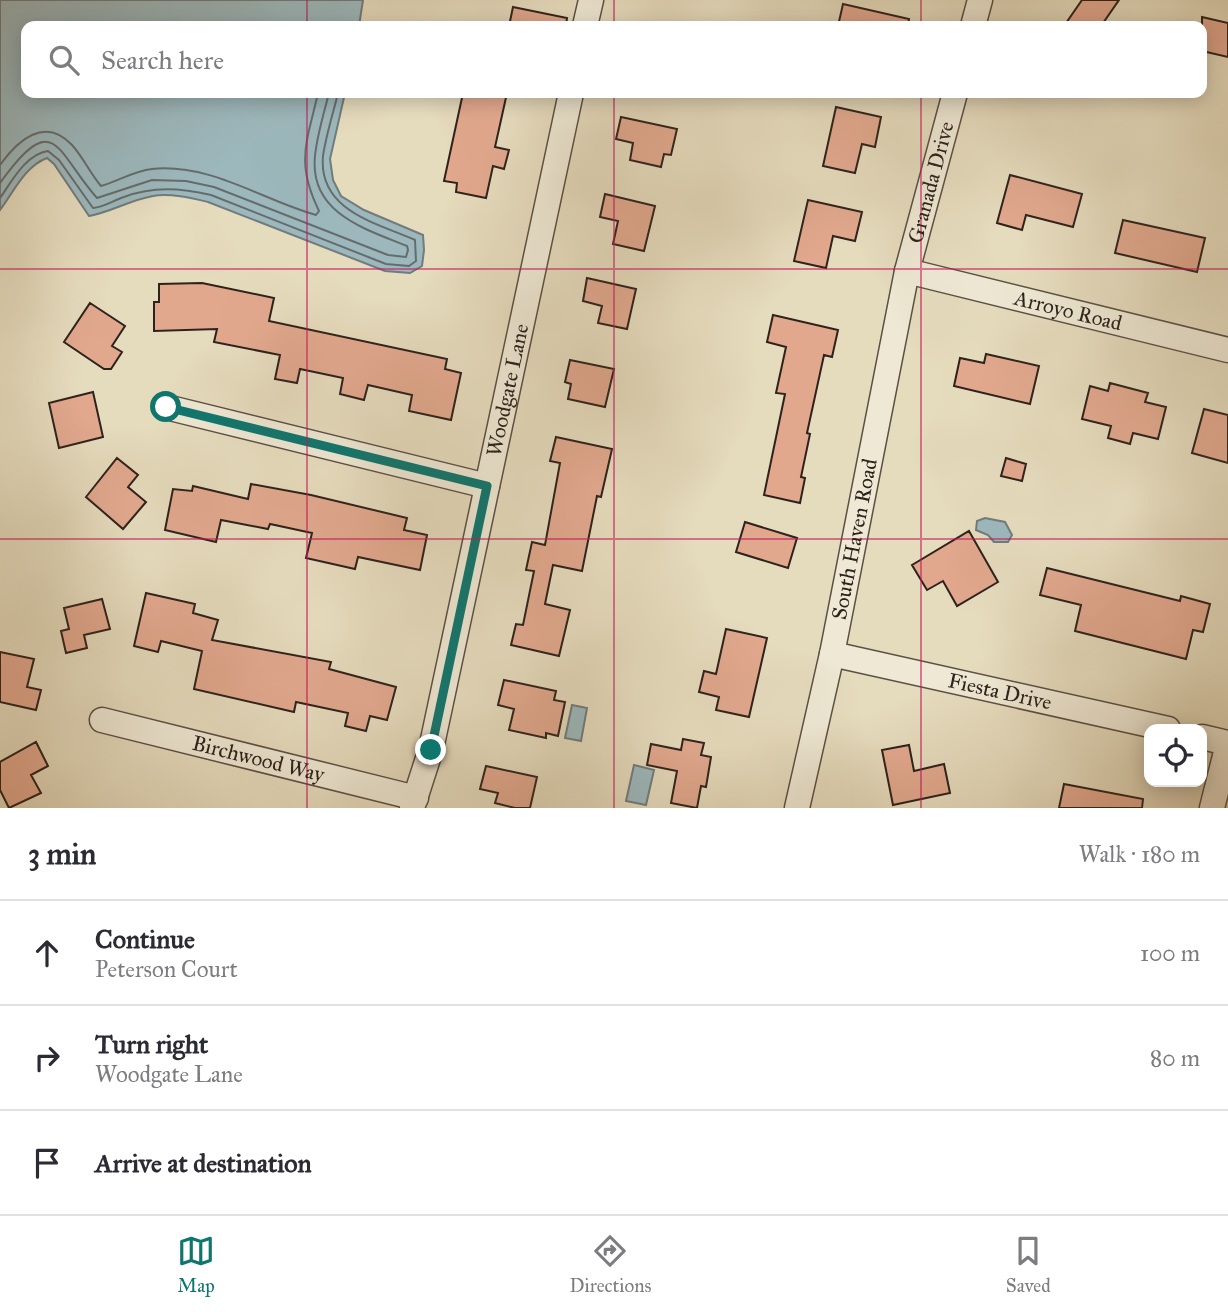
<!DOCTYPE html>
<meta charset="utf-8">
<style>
:root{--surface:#fff;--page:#f7f7f7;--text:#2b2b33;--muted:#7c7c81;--line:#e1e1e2;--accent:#0f766e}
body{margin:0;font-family:"IM FELL Great Primer",serif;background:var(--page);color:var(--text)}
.controls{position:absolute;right:21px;bottom:21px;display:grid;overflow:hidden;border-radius:14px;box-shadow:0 4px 18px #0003}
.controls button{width:63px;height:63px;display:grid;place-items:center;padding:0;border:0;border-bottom:2px solid var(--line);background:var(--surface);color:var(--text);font:35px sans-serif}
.stop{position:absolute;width:21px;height:21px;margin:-16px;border:5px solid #0f766e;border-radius:50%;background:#fff}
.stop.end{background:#0f766e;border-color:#fff;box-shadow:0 2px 7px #0008}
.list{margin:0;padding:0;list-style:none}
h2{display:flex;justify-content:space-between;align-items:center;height:91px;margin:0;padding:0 28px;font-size:30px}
h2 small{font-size:23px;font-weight:400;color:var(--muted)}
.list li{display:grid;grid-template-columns:46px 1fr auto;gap:21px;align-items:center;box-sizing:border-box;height:105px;padding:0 28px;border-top:2px solid var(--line)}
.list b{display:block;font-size:26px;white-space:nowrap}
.list p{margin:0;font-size:23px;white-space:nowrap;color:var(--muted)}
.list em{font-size:23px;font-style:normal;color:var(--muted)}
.icon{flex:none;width:38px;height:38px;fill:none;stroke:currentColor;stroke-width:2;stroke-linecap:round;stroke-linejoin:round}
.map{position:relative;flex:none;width:1228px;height:808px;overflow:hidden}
.search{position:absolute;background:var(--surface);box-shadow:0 4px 18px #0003;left:21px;right:21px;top:21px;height:77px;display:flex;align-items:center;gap:18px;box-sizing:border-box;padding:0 24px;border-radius:14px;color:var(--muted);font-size:26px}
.sheet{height:406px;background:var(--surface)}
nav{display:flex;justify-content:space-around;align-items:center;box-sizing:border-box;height:98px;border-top:2px solid var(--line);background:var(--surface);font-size:19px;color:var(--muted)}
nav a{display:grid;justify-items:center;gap:4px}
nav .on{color:var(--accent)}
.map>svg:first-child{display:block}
.water{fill:#9cb8bd;stroke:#707c7d;stroke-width:2}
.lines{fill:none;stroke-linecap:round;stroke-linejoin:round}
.shore{stroke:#656d6c;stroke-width:2}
.building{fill:#e1a88e;stroke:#2e221c;stroke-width:2}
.minor-casing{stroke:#5c5044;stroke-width:27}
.minor{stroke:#eee8d4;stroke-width:24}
.route{stroke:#0f766e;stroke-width:9}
.grid{fill:none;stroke:#c2185b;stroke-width:2;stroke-opacity:0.55}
.labels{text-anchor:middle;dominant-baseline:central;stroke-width:7;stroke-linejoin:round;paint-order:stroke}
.street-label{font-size:21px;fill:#2e221c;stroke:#eee8d4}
</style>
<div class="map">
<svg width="1228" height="808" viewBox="0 0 1228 808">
<rect width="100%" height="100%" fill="#e5dbbd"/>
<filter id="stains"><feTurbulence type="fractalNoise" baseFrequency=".00286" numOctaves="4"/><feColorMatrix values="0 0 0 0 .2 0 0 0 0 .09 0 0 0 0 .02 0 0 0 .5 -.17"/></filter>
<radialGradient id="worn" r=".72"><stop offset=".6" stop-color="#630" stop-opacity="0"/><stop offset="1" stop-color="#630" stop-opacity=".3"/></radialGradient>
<path class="water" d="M 0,0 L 363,0 L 359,26 L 26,26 L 26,93 L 345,93 L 330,159 L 333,180 L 341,196 L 364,210 L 423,235 L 424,250 L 422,266 L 410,273 L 385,271 L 208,202 C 191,198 170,193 153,196 C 130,200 111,212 89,216 L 54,164 L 47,158 C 25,166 13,193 0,210 Z
M 985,518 L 1005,522 L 1012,535 L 1008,542 L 994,542 L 988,535 L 976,530 L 977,521 Z
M 572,705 L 587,708 L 581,741 L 565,738 Z
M 634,765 L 654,770 L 646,805 L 626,801 Z"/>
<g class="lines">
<path class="shore" d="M 0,165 C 18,140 45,116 72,145 C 83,157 90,173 101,186 C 118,181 134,171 152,169 C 211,163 262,200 316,215 L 319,211 C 295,162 307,142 318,93
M 0,183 C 55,106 56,152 97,198 L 152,180 L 186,181 L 214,187 L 388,255 L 406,257 L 408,250 L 407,246 C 365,229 309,213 315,156 C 317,135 324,113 329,93
M 0,198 C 12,181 26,154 48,151 L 59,160 L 93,208 C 105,207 112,201 124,197 C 153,186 181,188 211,195 L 386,264 L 409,266 L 416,261 L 415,240 C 377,223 318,211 323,156 C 326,135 333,114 338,93"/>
</g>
<path class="building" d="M 1082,0 L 1119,0 L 1101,26 L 1064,26 Z
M 843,4 L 909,19 L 908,26 L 838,26 Z
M 513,7 L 567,18 L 566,26 L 509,26 Z
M 1202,17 L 1228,23 L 1228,57 L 1202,51 Z
M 463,93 L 507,93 L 495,147 L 509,150 L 504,169 L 493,166 L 486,198 L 456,192 L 457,183 L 444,181 Z
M 836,107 L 881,117 L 875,147 L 862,144 L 855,173 L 823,166 Z
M 621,117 L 677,129 L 671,155 L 664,154 L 661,167 L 630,160 L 633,143 L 616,139 Z
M 1010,175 L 1082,194 L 1073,227 L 1026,215 L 1022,230 L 997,223 Z
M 605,194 L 655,206 L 644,251 L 613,244 L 618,221 L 600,217 Z
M 808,200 L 862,212 L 855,241 L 833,236 L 826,268 L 794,261 Z
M 1123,220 L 1205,238 L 1197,272 L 1115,253 Z
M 587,278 L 636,289 L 627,329 L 598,323 L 602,306 L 583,301 Z
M 202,283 L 274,298 L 269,321 L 447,359 L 445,369 L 461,373 L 451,420 L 409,411 L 412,395 L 368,385 L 364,400 L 340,394 L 343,378 L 300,369 L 297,383 L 275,379 L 280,355 L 214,342 L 217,329 L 154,331 L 154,302 L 159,302 L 159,284 Z
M 90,303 L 125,326 L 112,346 L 122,352 L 111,369 L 104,369 L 64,342 Z
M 773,315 L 838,330 L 832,357 L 824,355 L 807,433 L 810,434 L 801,477 L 805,478 L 800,503 L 764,495 L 785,394 L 776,393 L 786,347 L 767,342 Z
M 986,354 L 1039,366 L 1030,404 L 954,386 L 960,358 L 984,363 Z
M 570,360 L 614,369 L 605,407 L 568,399 L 571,384 L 565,382 Z
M 1110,383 L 1148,393 L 1145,402 L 1166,407 L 1158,439 L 1133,433 L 1130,444 L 1108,438 L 1111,426 L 1082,419 L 1090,386 L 1108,391 Z
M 93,392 L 103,437 L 59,448 L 49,403 Z
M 1204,409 L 1228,415 L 1228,463 L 1192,453 Z
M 556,437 L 612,449 L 601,497 L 597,496 L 582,571 L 553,565 L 545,604 L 570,610 L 559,656 L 511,645 L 516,624 L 523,625 L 534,571 L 526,570 L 532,542 L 545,545 L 560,463 L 550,461 Z
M 117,458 L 138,475 L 128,487 L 146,502 L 123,529 L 86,497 Z
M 1006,458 L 1026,464 L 1022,481 L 1001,476 Z
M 251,484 L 311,495 L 407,518 L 404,530 L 427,535 L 420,570 L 358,557 L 355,569 L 306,558 L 312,533 L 270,524 L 268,529 L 221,520 L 216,542 L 165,530 L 173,489 L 192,491 L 193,486 L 248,499 Z
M 745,522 L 797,538 L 788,568 L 736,552 Z
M 969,531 L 998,582 L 957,606 L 943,581 L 927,590 L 912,565 Z
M 1047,568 L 1180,601 L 1181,596 L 1210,604 L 1203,632 L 1193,630 L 1186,659 L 1075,631 L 1081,605 L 1040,595 Z
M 146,593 L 195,604 L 193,613 L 218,620 L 212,640 L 331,662 L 329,669 L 396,687 L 387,720 L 370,716 L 366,731 L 345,726 L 348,713 L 296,702 L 294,712 L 194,689 L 202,651 L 161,641 L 158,652 L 134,646 Z
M 102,599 L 110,629 L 84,635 L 87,648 L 66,653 L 61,631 L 69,629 L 64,608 Z
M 726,629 L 767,638 L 749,717 L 716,710 L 719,697 L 699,692 L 704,671 L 716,674 Z
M 0,652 L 34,659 L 27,687 L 41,690 L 36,710 L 0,702 Z
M 504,680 L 556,691 L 554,700 L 565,702 L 558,736 L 546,733 L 546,738 L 509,730 L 514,709 L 498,705 Z
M 683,739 L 704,743 L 701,755 L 711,757 L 706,787 L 701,786 L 697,808 L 671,803 L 677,771 L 647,765 L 651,744 L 681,750 Z
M 36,742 L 48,766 L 31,775 L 41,793 L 9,808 L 0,790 L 0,762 Z
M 909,745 L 914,771 L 944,764 L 950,793 L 893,805 L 882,750 Z
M 486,766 L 537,777 L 530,808 L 515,808 L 495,803 L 498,793 L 480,789 Z
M 1064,784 L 1143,799 L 1142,808 L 1059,808 Z"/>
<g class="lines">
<g class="minor-casing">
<g id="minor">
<path d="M 585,26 L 591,0"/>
<path d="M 973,26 L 980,0"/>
<path id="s1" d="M 907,271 L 1228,350"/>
<path d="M 166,407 L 487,486"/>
<path id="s2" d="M 832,654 L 1168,729"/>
<path id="s3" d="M 102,720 L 416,798"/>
<path d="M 1202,737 L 1228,743"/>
<path id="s4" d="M 412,808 L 431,749 L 571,93"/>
<path id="s5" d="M 797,808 L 832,654 L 907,271 L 955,93"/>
<path d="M 1212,808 L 1228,744"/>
</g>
</g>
<use href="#minor" class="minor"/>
</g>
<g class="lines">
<path class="route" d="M 166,407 L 487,486 L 431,750"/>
</g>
<path class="grid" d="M 307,0 L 307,26M 614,0 L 614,26M 921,0 L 921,26M 307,93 L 307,808M 614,93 L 614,808M 921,93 L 921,808M 0,269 L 1228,269M 0,539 L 1228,539"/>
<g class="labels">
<g class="street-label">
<text stroke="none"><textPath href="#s5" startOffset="640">Granada Drive</textPath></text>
<text stroke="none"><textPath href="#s1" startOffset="166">Arroyo Road</textPath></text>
<text stroke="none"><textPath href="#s4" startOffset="429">Woodgate Lane</textPath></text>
<text stroke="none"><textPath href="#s5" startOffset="275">South Haven Road</textPath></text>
<text stroke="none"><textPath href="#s2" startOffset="172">Fiesta Drive</textPath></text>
<text stroke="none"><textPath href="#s3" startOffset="161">Birchwood Way</textPath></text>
</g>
</g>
<rect width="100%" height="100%" filter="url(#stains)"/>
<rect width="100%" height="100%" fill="url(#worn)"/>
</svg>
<div class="controls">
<button><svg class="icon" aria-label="locate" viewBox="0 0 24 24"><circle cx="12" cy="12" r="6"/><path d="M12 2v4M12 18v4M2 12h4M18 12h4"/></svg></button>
</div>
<div class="stop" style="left:166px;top:407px"></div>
<div class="stop end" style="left:431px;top:750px"></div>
<div class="search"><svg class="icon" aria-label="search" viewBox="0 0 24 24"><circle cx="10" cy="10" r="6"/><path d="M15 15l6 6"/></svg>Search here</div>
</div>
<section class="sheet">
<h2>3 min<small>Walk · 180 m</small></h2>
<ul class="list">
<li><svg class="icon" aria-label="ahead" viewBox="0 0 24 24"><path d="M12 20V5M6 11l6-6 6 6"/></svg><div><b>Continue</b><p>Peterson Court</p></div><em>100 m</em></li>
<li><svg class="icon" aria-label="right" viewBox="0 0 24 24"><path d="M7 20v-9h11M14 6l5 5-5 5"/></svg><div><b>Turn right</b><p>Woodgate Lane</p></div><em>80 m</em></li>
<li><svg class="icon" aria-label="arrive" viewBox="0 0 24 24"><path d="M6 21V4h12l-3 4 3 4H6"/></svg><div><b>Arrive at destination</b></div></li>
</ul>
</section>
<nav>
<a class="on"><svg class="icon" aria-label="map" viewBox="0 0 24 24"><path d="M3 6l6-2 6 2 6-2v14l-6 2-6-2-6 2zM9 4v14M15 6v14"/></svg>Map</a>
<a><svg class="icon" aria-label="directions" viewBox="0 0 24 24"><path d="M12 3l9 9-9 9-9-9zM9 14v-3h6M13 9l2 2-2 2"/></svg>Directions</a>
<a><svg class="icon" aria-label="saved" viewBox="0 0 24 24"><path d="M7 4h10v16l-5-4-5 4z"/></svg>Saved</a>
</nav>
